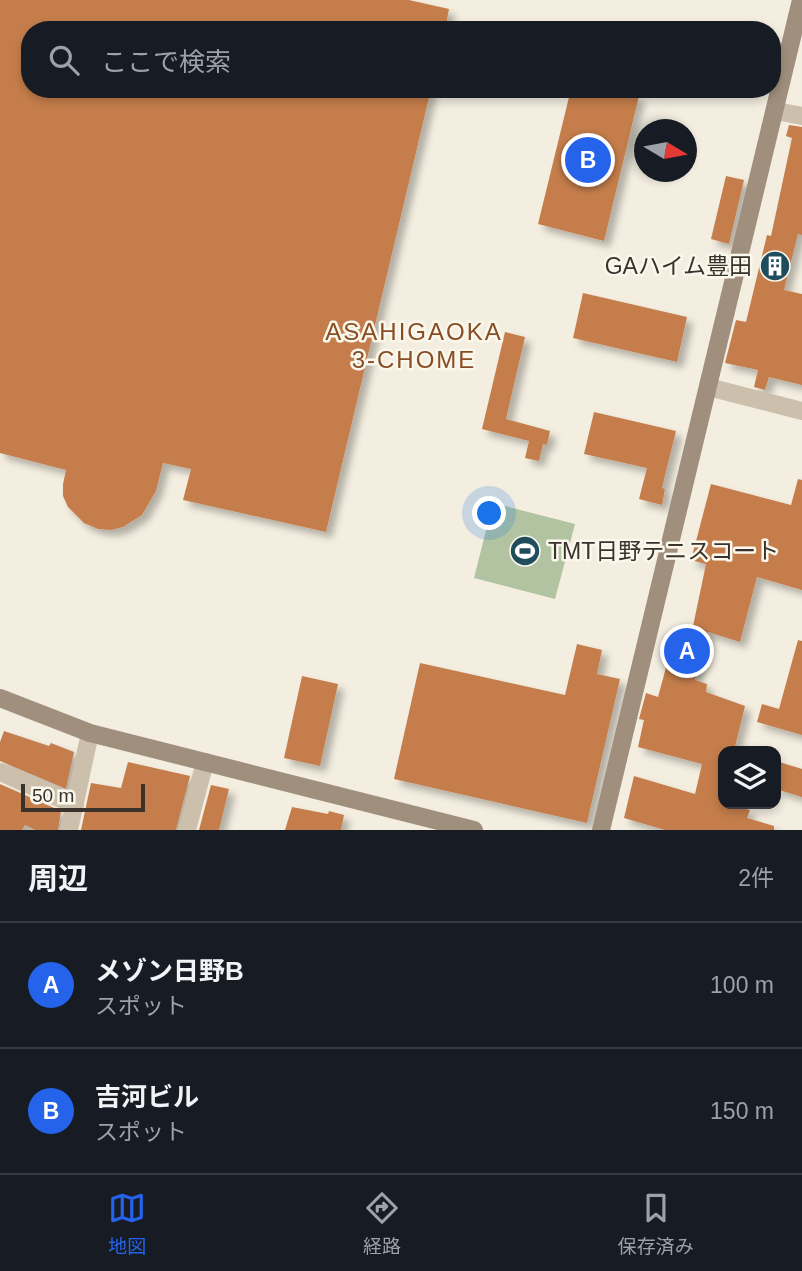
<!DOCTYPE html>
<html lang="ja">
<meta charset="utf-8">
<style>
:root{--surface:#171b24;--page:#242831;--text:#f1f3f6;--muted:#9ea1a6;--line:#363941;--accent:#2563eb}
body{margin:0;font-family:Helvetica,"Noto Sans JP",sans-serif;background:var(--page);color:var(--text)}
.controls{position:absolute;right:21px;bottom:21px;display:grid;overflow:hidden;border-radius:14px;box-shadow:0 4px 10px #0003}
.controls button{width:63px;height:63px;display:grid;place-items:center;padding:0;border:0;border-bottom:2px solid var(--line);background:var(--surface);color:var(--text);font:35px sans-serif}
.compass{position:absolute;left:634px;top:119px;width:63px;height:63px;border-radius:50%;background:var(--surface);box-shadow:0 4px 10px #0003;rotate:100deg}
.scale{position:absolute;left:21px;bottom:18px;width:124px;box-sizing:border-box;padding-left:7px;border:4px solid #3a322b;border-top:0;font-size:19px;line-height:24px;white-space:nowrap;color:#3a322b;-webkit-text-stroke:5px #faf7ed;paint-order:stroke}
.you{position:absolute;left:490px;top:514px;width:24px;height:24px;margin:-18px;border:5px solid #fff;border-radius:50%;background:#1a73e8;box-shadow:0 0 0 10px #1a73e833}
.badge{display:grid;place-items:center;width:46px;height:46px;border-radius:50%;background:var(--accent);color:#fff;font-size:23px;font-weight:700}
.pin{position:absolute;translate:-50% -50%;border:4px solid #fff;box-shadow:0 2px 7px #0006}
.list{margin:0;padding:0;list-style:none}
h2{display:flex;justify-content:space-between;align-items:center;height:91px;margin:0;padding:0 28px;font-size:30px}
h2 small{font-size:23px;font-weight:400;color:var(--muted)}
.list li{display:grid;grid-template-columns:46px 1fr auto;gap:21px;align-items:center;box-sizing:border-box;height:126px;padding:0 28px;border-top:2px solid var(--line)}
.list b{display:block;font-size:26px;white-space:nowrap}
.list p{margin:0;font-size:23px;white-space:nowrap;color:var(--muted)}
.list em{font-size:23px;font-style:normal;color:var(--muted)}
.icon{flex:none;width:38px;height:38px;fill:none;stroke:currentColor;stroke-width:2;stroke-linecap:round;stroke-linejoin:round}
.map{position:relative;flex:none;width:802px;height:830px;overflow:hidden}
.search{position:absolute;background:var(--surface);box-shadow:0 4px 10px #0003;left:21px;right:21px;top:21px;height:77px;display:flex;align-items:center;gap:18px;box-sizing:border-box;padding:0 24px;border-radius:28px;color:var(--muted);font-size:26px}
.sheet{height:343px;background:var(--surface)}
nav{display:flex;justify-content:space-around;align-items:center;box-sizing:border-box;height:98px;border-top:2px solid var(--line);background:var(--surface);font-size:19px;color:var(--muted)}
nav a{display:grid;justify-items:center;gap:4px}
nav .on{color:var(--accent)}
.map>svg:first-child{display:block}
.green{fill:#b1c3a0}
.building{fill:#c57e4c;filter:url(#shadow)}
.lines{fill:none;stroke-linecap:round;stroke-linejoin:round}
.street{stroke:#ccc0ac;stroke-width:18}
.secondary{stroke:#a08f7d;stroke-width:18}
.labels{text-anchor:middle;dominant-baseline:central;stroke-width:5;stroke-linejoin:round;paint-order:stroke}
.poi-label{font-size:23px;fill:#3a322b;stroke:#faf7ed;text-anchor:end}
.neighbourhood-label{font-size:24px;letter-spacing:2px;fill:#894d23;stroke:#faf7ed}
</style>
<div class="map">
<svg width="802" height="830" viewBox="0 0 802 830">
<defs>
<filter id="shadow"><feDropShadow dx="6" dy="6" stdDeviation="3.5" flood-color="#0004"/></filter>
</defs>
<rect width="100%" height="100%" fill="#f3eee0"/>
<path class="green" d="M 493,503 L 575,524 L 555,599 L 474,578 Z"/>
<path class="building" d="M 0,0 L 409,0 L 449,9 L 445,30 L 30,30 L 30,89 L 431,89 L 326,532 L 183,500 L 191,469 L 163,463 L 156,491 L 142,515 L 123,527 L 111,530 L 98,529 L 84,523 L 68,507 L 63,496 L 63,484 L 66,470 L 0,453 Z
M 571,89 L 608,89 L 639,96 L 604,241 L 538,224 Z
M 789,125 L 802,127 L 802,235 L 798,234 L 784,290 L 802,294 L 802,385 L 769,377 L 765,390 L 754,387 L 758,370 L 725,363 L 736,320 L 746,322 L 767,235 L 771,236 L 792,138 L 786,136 Z
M 726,176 L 744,180 L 729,244 L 711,239 Z
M 583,293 L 687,317 L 677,362 L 573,338 Z
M 505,332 L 525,337 L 506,419 L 550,431 L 547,445 L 543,444 L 539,461 L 525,458 L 529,441 L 482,429 Z
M 594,412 L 676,431 L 662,488 L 665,489 L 662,505 L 639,499 L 647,468 L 584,454 Z
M 798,479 L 802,480 L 802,590 L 757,577 L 740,642 L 708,632 L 695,680 L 707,684 L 706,692 L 745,706 L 734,751 L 723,751 L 723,804 L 750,810 L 747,818 L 774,826 L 774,830 L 665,830 L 624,818 L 634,776 L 695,794 L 702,764 L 638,747 L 644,720 L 639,719 L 646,693 L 658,697 L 677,627 L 692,631 L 706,564 L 691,560 L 711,484 L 791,505 Z
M 798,640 L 802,641 L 802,735 L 757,722 L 762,704 L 779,709 Z
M 577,644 L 602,650 L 597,674 L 620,679 L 587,823 L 394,779 L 420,663 L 565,695 Z
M 302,676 L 338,684 L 320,766 L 284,758 Z
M 4,731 L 49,746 L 51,743 L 74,752 L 66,789 L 0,761 L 0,742 Z
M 776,761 L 802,769 L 802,797 L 776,789 Z
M 128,762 L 190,776 L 176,830 L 81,830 L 91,783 L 121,788 Z
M 0,784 L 61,811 L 58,830 L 35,830 L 25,825 L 22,830 L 0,830 Z
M 211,785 L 229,789 L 220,826 L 219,830 L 199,830 Z
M 292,807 L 328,814 L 329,811 L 344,815 L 341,830 L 285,830 Z"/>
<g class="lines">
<path class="street" d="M 776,111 L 802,116
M 708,387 L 802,411
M 0,772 L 75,805
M 69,830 L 90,733
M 187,830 L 205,762"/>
<path class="secondary" d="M 0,698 L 90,733 L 474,830
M 601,830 L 801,0"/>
</g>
<defs>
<g id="building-disc" transform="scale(1.575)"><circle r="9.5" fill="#204d5c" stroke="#faf7ed"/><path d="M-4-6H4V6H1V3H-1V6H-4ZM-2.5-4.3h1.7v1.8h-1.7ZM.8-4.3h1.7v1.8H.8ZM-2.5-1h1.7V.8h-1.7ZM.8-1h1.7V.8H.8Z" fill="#fff"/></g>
<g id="stadium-disc" transform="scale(1.575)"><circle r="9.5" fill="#204d5c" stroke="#faf7ed"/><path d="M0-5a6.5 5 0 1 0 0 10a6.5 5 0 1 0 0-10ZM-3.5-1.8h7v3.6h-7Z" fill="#fff"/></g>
</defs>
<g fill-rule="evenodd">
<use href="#building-disc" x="775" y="266"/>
<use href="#stadium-disc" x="525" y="551"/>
</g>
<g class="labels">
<g class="poi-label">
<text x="752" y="266">GAハイム豊田</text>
<text x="548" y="551" text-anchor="start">TMT日野テニスコート</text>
</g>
<g class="neighbourhood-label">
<text x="414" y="331">ASAHIGAOKA<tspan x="414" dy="28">3-CHOME</tspan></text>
</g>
</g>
</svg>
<div class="controls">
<button><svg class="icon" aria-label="layers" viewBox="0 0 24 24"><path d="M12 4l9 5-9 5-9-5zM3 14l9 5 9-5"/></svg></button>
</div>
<svg class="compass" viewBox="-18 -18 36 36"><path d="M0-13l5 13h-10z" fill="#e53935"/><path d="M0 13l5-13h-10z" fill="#9ea1a6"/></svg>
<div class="scale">50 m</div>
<div class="you"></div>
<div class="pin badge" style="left:687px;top:651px">A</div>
<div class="pin badge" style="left:588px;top:160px">B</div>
<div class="search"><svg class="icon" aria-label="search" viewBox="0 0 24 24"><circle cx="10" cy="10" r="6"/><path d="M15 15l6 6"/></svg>ここで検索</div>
</div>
<section class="sheet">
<h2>周辺<small>2件</small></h2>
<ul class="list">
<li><span class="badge">A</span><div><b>メゾン日野B</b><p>スポット</p></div><em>100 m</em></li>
<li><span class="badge">B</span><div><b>吉河ビル</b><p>スポット</p></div><em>150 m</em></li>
</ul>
</section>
<nav>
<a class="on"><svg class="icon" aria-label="map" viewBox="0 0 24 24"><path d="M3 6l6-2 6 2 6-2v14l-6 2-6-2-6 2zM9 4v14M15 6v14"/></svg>地図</a>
<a><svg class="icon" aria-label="directions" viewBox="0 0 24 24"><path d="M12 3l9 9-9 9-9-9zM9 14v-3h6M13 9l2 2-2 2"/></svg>経路</a>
<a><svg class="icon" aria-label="saved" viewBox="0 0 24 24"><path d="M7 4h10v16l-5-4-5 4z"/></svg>保存済み</a>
</nav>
